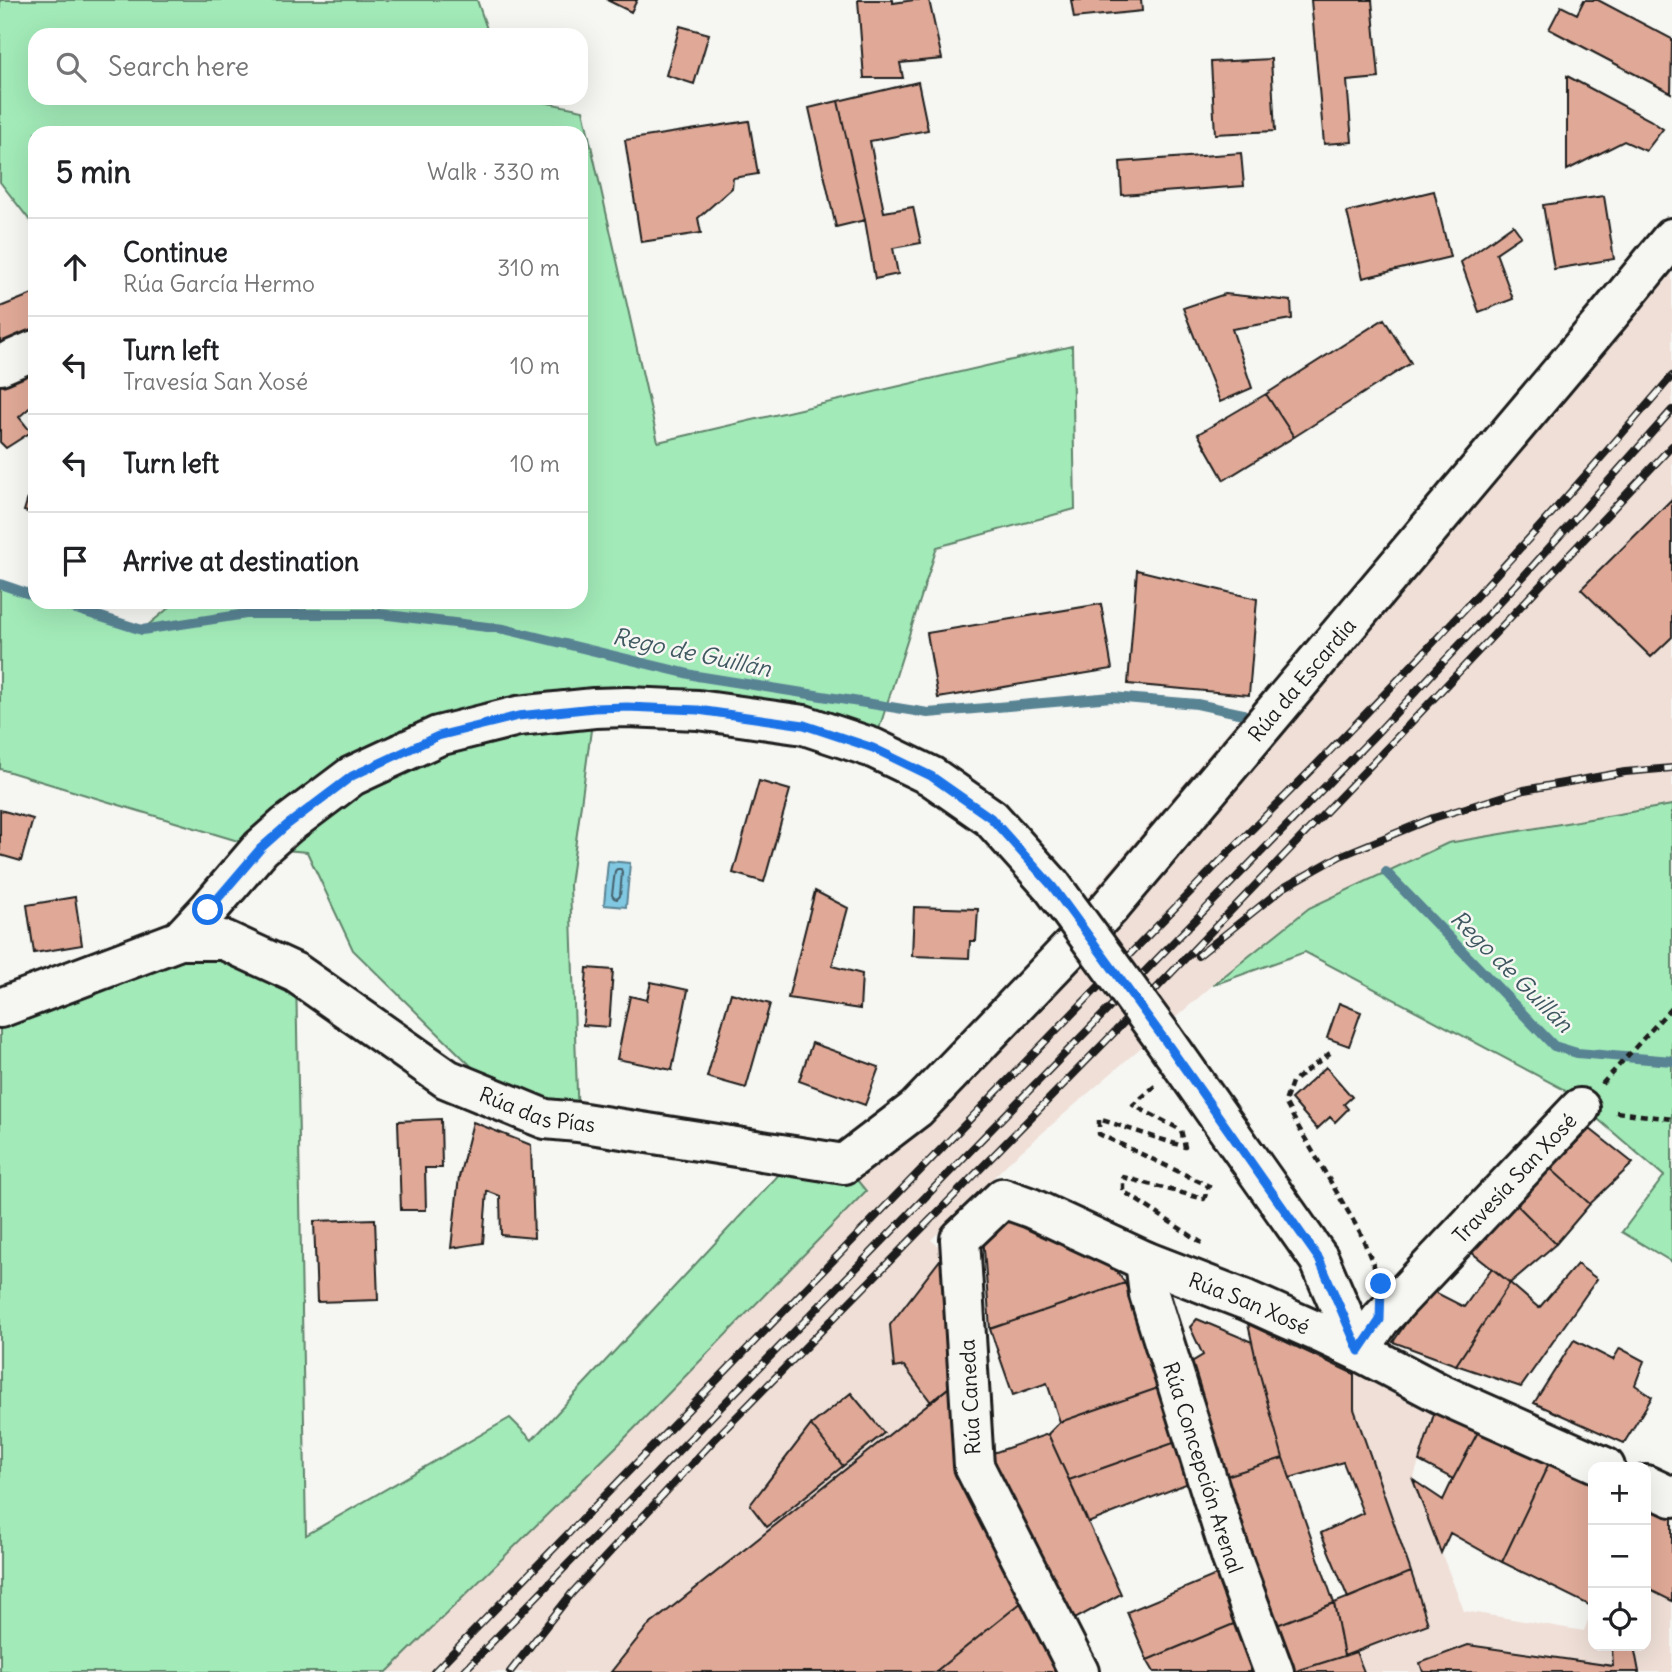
<!DOCTYPE html>
<meta charset="utf-8">
<style>
:root{--surface:#fff;--page:#f6f6f6;--text:#202124;--muted:#757577;--line:#e0e0e0}
body{margin:0;font-family:Delius,sans-serif;background:var(--page);color:var(--text)}
.controls{position:absolute;right:21px;bottom:21px;display:grid;overflow:hidden;border-radius:14px;box-shadow:0 7px 28px #0002}
.controls button{width:63px;height:63px;display:grid;place-items:center;padding:0;border:0;border-bottom:2px solid var(--line);background:var(--surface);color:var(--text);font:35px sans-serif}
.stop{position:absolute;width:21px;height:21px;margin:-16px;border:5px solid #1a73e8;border-radius:50%;background:#fff}
.stop.end{background:#1a73e8;border-color:#fff;box-shadow:0 2px 7px #0008}
.list{margin:0;padding:0;list-style:none}
h2{display:flex;justify-content:space-between;align-items:center;height:91px;margin:0;padding:0 28px;font-size:30px}
h2 small{font-size:23px;font-weight:400;color:var(--muted)}
.list li{display:grid;grid-template-columns:46px 1fr auto;gap:21px;align-items:center;box-sizing:border-box;height:98px;padding:0 28px;border-top:2px solid var(--line)}
.list b{display:block;font-size:26px;white-space:nowrap}
.list p{margin:0;font-size:23px;white-space:nowrap;color:var(--muted)}
.list em{font-size:23px;font-style:normal;color:var(--muted)}
.icon{flex:none;width:38px;height:38px;fill:none;stroke:currentColor;stroke-width:2;stroke-linecap:round;stroke-linejoin:round}
.map{position:relative;flex:none;width:1672px;height:1672px;overflow:hidden}
.search{position:absolute;background:var(--surface);box-shadow:0 7px 28px #0002;left:28px;top:28px;width:560px;height:77px;display:flex;align-items:center;gap:18px;box-sizing:border-box;padding:0 24px;border-radius:21px;color:var(--muted);font-size:26px}
.panel{position:absolute;background:var(--surface);box-shadow:0 7px 28px #0002;left:28px;top:126px;width:560px;height:483px;border-radius:21px}
.map>svg:first-child{display:block}
.built{fill:#efdfd7}
.green{fill:#a2eab8;stroke:#5f836a;stroke-width:2}
.water{fill:#81c8e2;stroke:#598393;stroke-width:2}
.lines{fill:none;stroke-linecap:round;stroke-linejoin:round}
.shore{stroke:#44616b;stroke-width:2}
.stream{stroke:#598393;stroke-width:10}
.building{fill:#e0a997;stroke:#1c1c1c;stroke-width:2}
.minor-casing{stroke:#1c1c1c;stroke-width:44}
.path{stroke:#1c1c1c;stroke-width:4.5;stroke-dasharray:7 5;stroke-linecap:butt}
.minor{stroke:#f6f6f2;stroke-width:38}
.rail-casing{stroke:#1c1c1c;stroke-width:8}
.rail{stroke:#f6f6f2;stroke-width:5;stroke-dasharray:16;stroke-linecap:butt}
.minor-bridge-casing{stroke:#1c1c1c;stroke-width:44;stroke-linecap:butt}
.minor-bridge{stroke:#f6f6f2;stroke-width:38}
.route{stroke:#1a73e8;stroke-width:9}
.labels{text-anchor:middle;dominant-baseline:central;stroke-width:5;stroke-linejoin:round;paint-order:stroke}
.street-label{font-size:21px;fill:#1c1c1c;stroke:#f6f6f2}
.water-label{font-size:23px;font-style:italic;fill:#3f5861;stroke:#f6f6f2}
</style>
<div class="map">
<svg width="1672" height="1672" viewBox="0 0 1672 1672">
<rect width="100%" height="100%" fill="#f6f6f2"/>
<filter id="ink" filterUnits="userSpaceOnUse"><feTurbulence type="fractalNoise" baseFrequency=".0143" numOctaves="2"/><feDisplacementMap in="SourceGraphic" scale="14" xChannelSelector="R" yChannelSelector="G"/><feConvolveMatrix kernelMatrix="1 2 1 2 8 2 1 2 1" color-interpolation-filters="sRGB"/></filter>
<g filter="url(#ink)">
<path class="built" d="M 1672,238 L 1672,805 L 1448,843 L 1309,908 L 1213,985 L 1010,1161 L 931,1240 L 946,1252 L 953,1384 L 1065,1672 L 388,1672 L 623,1440 L 865,1192 L 844,1164 L 1091,893 L 1243,714 L 1609,315 Z
M 1354,1368 L 1435,1411 L 1413,1480 L 1464,1611 L 1584,1631 L 1593,1607 L 1593,1646 L 1646,1646 L 1646,1588 L 1672,1601 L 1672,1672 L 1364,1672 L 1356,1652 L 1428,1623 L 1354,1410 Z"/>
<path class="green" d="M 0,0 L 477,0 L 489,35 L 35,35 L 35,98 L 523,98 L 583,110 L 658,442 L 1072,346 L 1075,509 L 937,547 L 873,748 L 594,708 L 570,885 L 578,1122 L 511,1105 L 353,950 L 307,852 L 261,848 L 0,769 L 0,583 L 35,594 L 35,602 L 58,602 L 142,630 L 176,602 L 581,602 L 581,133 L 35,133 L 35,227 L 0,182 Z
M 1672,805 L 1672,1262 L 1622,1232 L 1664,1176 L 1563,1089 L 1305,952 L 1213,985 L 1309,908 L 1448,843 Z
M 180,940 L 296,973 L 306,1535 L 510,1418 L 532,1440 L 796,1156 L 844,1164 L 866,1191 L 623,1440 L 387,1672 L 0,1672 L 0,1008 Z"/>
<path class="water" d="M 608,861 L 630,863 L 626,907 L 604,905 Z"/>
<g class="lines">
<path class="shore" d="M 617,869 L 621,869 L 622,872 L 620,896 L 617,899 L 614,898 L 612,895 L 615,871 Z"/>
<path class="stream" d="M 0,584 L 35,596
M 54,602 L 142,630 L 246,614 L 380,614 L 504,629 L 697,676 L 928,713 L 1112,697 L 1197,704 L 1243,714
M 1386,872 L 1554,1046 L 1577,1053 L 1672,1061"/>
</g>
<path class="building" d="M 607,0 L 637,0 L 631,12 Z
M 858,0 L 893,0 L 893,3 L 914,0 L 929,0 L 942,59 L 900,63 L 903,78 L 864,78 Z
M 1071,0 L 1141,0 L 1142,11 L 1074,18 Z
M 1311,0 L 1372,0 L 1379,78 L 1347,81 L 1352,142 L 1324,144 Z
M 1584,0 L 1598,0 L 1672,39 L 1671,93 L 1549,29 L 1561,6 L 1577,14 Z
M 680,26 L 709,34 L 694,84 L 666,75 Z
M 1271,59 L 1275,131 L 1215,134 L 1211,62 Z
M 1567,76 L 1650,120 L 1663,129 L 1646,151 L 1624,141 L 1567,170 Z
M 918,82 L 928,130 L 870,141 L 884,212 L 913,207 L 921,243 L 893,248 L 898,274 L 875,279 L 865,220 L 838,101 Z
M 838,101 L 865,220 L 836,227 L 809,108 Z
M 749,121 L 758,174 L 733,178 L 732,188 L 698,218 L 701,233 L 641,242 L 625,140 Z
M 1241,153 L 1244,186 L 1122,195 L 1120,162 Z
M 1434,191 L 1450,257 L 1363,278 L 1347,212 Z
M 1604,196 L 1614,259 L 1554,269 L 1543,205 Z
M 1513,225 L 1521,236 L 1496,253 L 1513,299 L 1479,312 L 1461,262 Z
M 35,293 L 35,341 L 0,357 L 0,307 Z
M 1225,294 L 1291,301 L 1292,319 L 1232,329 L 1252,388 L 1220,402 L 1183,308 Z
M 1384,319 L 1411,363 L 1294,437 L 1266,394 Z
M 27,361 L 35,372 L 35,403 L 19,417 L 31,432 L 6,448 L 0,442 L 0,375 Z
M 1266,394 L 1294,437 L 1224,480 L 1198,434 Z
M 32,485 L 35,486 L 35,514 L 24,511 Z
M 1672,499 L 1672,637 L 1651,657 L 1581,589 Z
M 1137,570 L 1257,599 L 1249,695 L 1128,684 Z
M 1101,604 L 1112,669 L 938,698 L 927,633 Z
M 759,781 L 790,790 L 764,882 L 733,873 Z
M 0,810 L 33,819 L 21,861 L 0,855 Z
M 815,891 L 848,908 L 832,966 L 862,974 L 860,1009 L 788,998 Z
M 75,897 L 82,945 L 34,953 L 27,905 Z
M 914,907 L 978,909 L 976,941 L 970,941 L 969,958 L 912,956 Z
M 587,968 L 613,970 L 609,1027 L 583,1025 Z
M 651,982 L 688,990 L 672,1070 L 617,1059 L 630,996 L 647,1000 Z
M 731,993 L 770,1004 L 746,1088 L 707,1077 Z
M 1339,1003 L 1361,1012 L 1349,1046 L 1327,1038 Z
M 812,1043 L 879,1067 L 865,1105 L 799,1081 Z
M 1326,1067 L 1352,1097 L 1344,1104 L 1348,1109 L 1335,1122 L 1330,1117 L 1317,1129 L 1291,1099 Z
M 441,1119 L 442,1168 L 425,1168 L 426,1210 L 401,1210 L 398,1121 Z
M 473,1122 L 531,1145 L 534,1238 L 501,1235 L 500,1196 L 487,1191 L 483,1243 L 451,1248 L 459,1177 Z
M 1590,1129 L 1633,1163 L 1590,1204 L 1550,1168 Z
M 1550,1168 L 1590,1204 L 1556,1244 L 1514,1202 Z
M 1514,1202 L 1556,1244 L 1510,1283 L 1471,1252 Z
M 1009,1216 L 1109,1261 L 1125,1283 L 990,1329 L 983,1235 Z
M 375,1219 L 378,1300 L 317,1302 L 314,1221 Z
M 946,1252 L 953,1384 L 931,1402 L 904,1366 L 894,1368 L 890,1325 Z
M 1577,1264 L 1597,1279 L 1521,1387 L 1456,1365 L 1510,1283 L 1539,1308 Z
M 1492,1268 L 1510,1283 L 1456,1365 L 1393,1342 L 1429,1289 L 1464,1307 Z
M 1125,1283 L 1161,1387 L 1060,1422 L 1047,1383 L 1013,1395 L 990,1329 Z
M 1197,1319 L 1252,1342 L 1257,1364 L 1283,1458 L 1223,1477 L 1190,1363 L 1203,1355 L 1190,1327 Z
M 1248,1324 L 1354,1374 L 1354,1409 L 1411,1572 L 1348,1598 L 1321,1533 L 1363,1513 L 1343,1462 L 1290,1478 L 1283,1458 L 1257,1364 Z
M 1574,1340 L 1613,1360 L 1620,1348 L 1644,1361 L 1635,1385 L 1652,1397 L 1624,1443 L 1534,1403 Z
M 953,1384 L 1027,1598 L 935,1672 L 611,1672 L 647,1627 Z
M 1161,1387 L 1179,1441 L 1069,1480 L 1048,1434 L 1060,1422 Z
M 851,1393 L 884,1433 L 843,1466 L 811,1425 Z
M 1435,1411 L 1478,1432 L 1453,1479 L 1419,1461 Z
M 811,1425 L 843,1466 L 767,1527 L 750,1505 Z
M 1478,1432 L 1549,1463 L 1502,1562 L 1450,1533 L 1441,1553 L 1413,1480 L 1443,1500 L 1453,1479 Z
M 1048,1434 L 1121,1594 L 1075,1619 L 990,1454 Z
M 1179,1441 L 1191,1482 L 1088,1523 L 1069,1480 Z
M 1283,1458 L 1334,1603 L 1277,1625 L 1223,1477 Z
M 1549,1463 L 1593,1482 L 1593,1607 L 1502,1562 Z
M 1646,1505 L 1672,1517 L 1672,1601 L 1646,1588 Z
M 1411,1572 L 1428,1624 L 1344,1656 L 1334,1603 Z
M 1216,1575 L 1236,1623 L 1147,1660 L 1127,1612 Z
M 1027,1598 L 1065,1672 L 935,1672 Z
M 1334,1603 L 1344,1656 L 1293,1672 L 1277,1625 Z
M 1236,1623 L 1254,1672 L 1154,1672 L 1147,1660 Z
M 1468,1645 L 1613,1666 L 1612,1646 L 1634,1646 L 1639,1672 L 1423,1672 L 1420,1663 Z
M 1356,1652 L 1364,1672 L 1293,1672 L 1344,1656 Z"/>
<g class="lines">
<g class="minor-casing">
<g id="minor">
<path d="M 0,365 L 35,350"/>
<path id="s1" d="M 180,940 L 224,940 L 296,973 L 447,1079 L 545,1119 L 578,1122 L 844,1164 L 916,1109 L 1109,908 L 1609,315 L 1672,238"/>
<path d="M 0,1008 L 180,940 L 208,910 L 261,848 L 287,825 L 352,776 L 438,736 L 518,716 L 594,708 L 627,707 L 698,710 L 804,725 L 873,748 L 931,776 L 991,818 L 1052,886"/>
<path d="M 1164,1039 L 1319,1259 L 1359,1351"/>
<path id="s2" d="M 1145,1261 L 1149,1294 L 1232,1559 L 1274,1672"/>
<path id="s3" d="M 1359,1351 L 1380,1320 L 1580,1108"/>
<path d="M 1646,1485 L 1672,1497"/>
<path id="s4" d="M 1079,1672 L 974,1466 L 960,1239 L 1003,1198 L 1031,1208 L 1145,1261 L 1246,1300 L 1318,1332 L 1359,1351 L 1441,1394 L 1605,1467"/>
</g>
</g>
<path class="path" d="M 1330,1053 L 1292,1082 L 1285,1102 L 1299,1128 L 1360,1232 L 1376,1271
M 1602,1084 L 1672,1007
M 1155,1086 L 1133,1105 L 1181,1130 L 1185,1147 L 1099,1119 L 1099,1134 L 1209,1186 L 1204,1199 L 1123,1177 L 1123,1191 L 1202,1243
M 1616,1112 L 1672,1119"/>
<use href="#minor" class="minor"/>
<g class="rail-casing">
<path id="rail" d="M 1198,956 L 1283,888 L 1340,856 L 1433,818 L 1524,790 L 1625,772 L 1672,768
M 434,1672 L 1229,852 C 1384,700 1531,540 1672,376
M 463,1672 L 1377,733 L 1523,577 L 1672,410
M 510,1672 L 572,1593 L 714,1440 L 1105,1042 L 1387,748 L 1672,446"/>
</g>
<use href="#rail" class="rail"/>
<g class="minor-bridge-casing">
<path id="minor-bridge" d="M 1052,886 L 1164,1039"/>
</g>
<use href="#minor-bridge" class="minor-bridge"/>
</g>
</g>
<g class="lines" filter="url(#ink)">
<path class="route" d="M 208,910 L 261,848 L 287,825 L 352,776 L 438,736 L 518,716 L 594,708 L 627,707 L 698,710 L 804,725 L 873,748 L 931,776 L 991,818 L 1052,886 L 1164,1039 L 1319,1259 L 1359,1351 L 1380,1320 L 1381,1284"/>
</g>
<g class="labels">
<g class="street-label">
<text stroke="none"><textPath href="#s1" startOffset="1384">Rúa da Escardia</textPath></text>
<text stroke="none"><textPath href="#s1" startOffset="404">Rúa das Pías</textPath></text>
<text stroke="none"><textPath href="#s3" startOffset="233">Travesía San Xosé</textPath></text>
<text stroke="none"><textPath href="#s4" startOffset="786">Rúa San Xosé</textPath></text>
<text transform="translate(970 1397) rotate(-93)">Rúa Caneda</text>
<text stroke="none"><textPath href="#s2" startOffset="215">Rúa Concepción Arenal</textPath></text>
</g>
<g class="water-label">
<text transform="translate(692 652) rotate(12)">Rego de Guillán</text>
<text transform="translate(1512 971) rotate(45)">Rego de Guillán</text>
</g>
</g>
</svg>
<div class="controls">
<button>+</button>
<button>−</button>
<button><svg class="icon" aria-label="locate" viewBox="0 0 24 24"><circle cx="12" cy="12" r="6"/><path d="M12 2v4M12 18v4M2 12h4M18 12h4"/></svg></button>
</div>
<div class="stop" style="left:208px;top:910px"></div>
<div class="stop end" style="left:1381px;top:1284px"></div>
<div class="search"><svg class="icon" aria-label="search" viewBox="0 0 24 24"><circle cx="10" cy="10" r="6"/><path d="M15 15l6 6"/></svg>Search here</div>
<section class="panel">
<h2>5 min<small>Walk · 330 m</small></h2>
<ul class="list">
<li><svg class="icon" aria-label="ahead" viewBox="0 0 24 24"><path d="M12 20V5M6 11l6-6 6 6"/></svg><div><b>Continue</b><p>Rúa García Hermo</p></div><em>310 m</em></li>
<li><svg class="icon" aria-label="left" viewBox="0 0 24 24"><path d="M17 20v-9H6M10 6l-5 5 5 5"/></svg><div><b>Turn left</b><p>Travesía San Xosé</p></div><em>10 m</em></li>
<li><svg class="icon" aria-label="left" viewBox="0 0 24 24"><path d="M17 20v-9H6M10 6l-5 5 5 5"/></svg><div><b>Turn left</b></div><em>10 m</em></li>
<li><svg class="icon" aria-label="arrive" viewBox="0 0 24 24"><path d="M6 21V4h12l-3 4 3 4H6"/></svg><div><b>Arrive at destination</b></div></li>
</ul>
</section>
</div>
